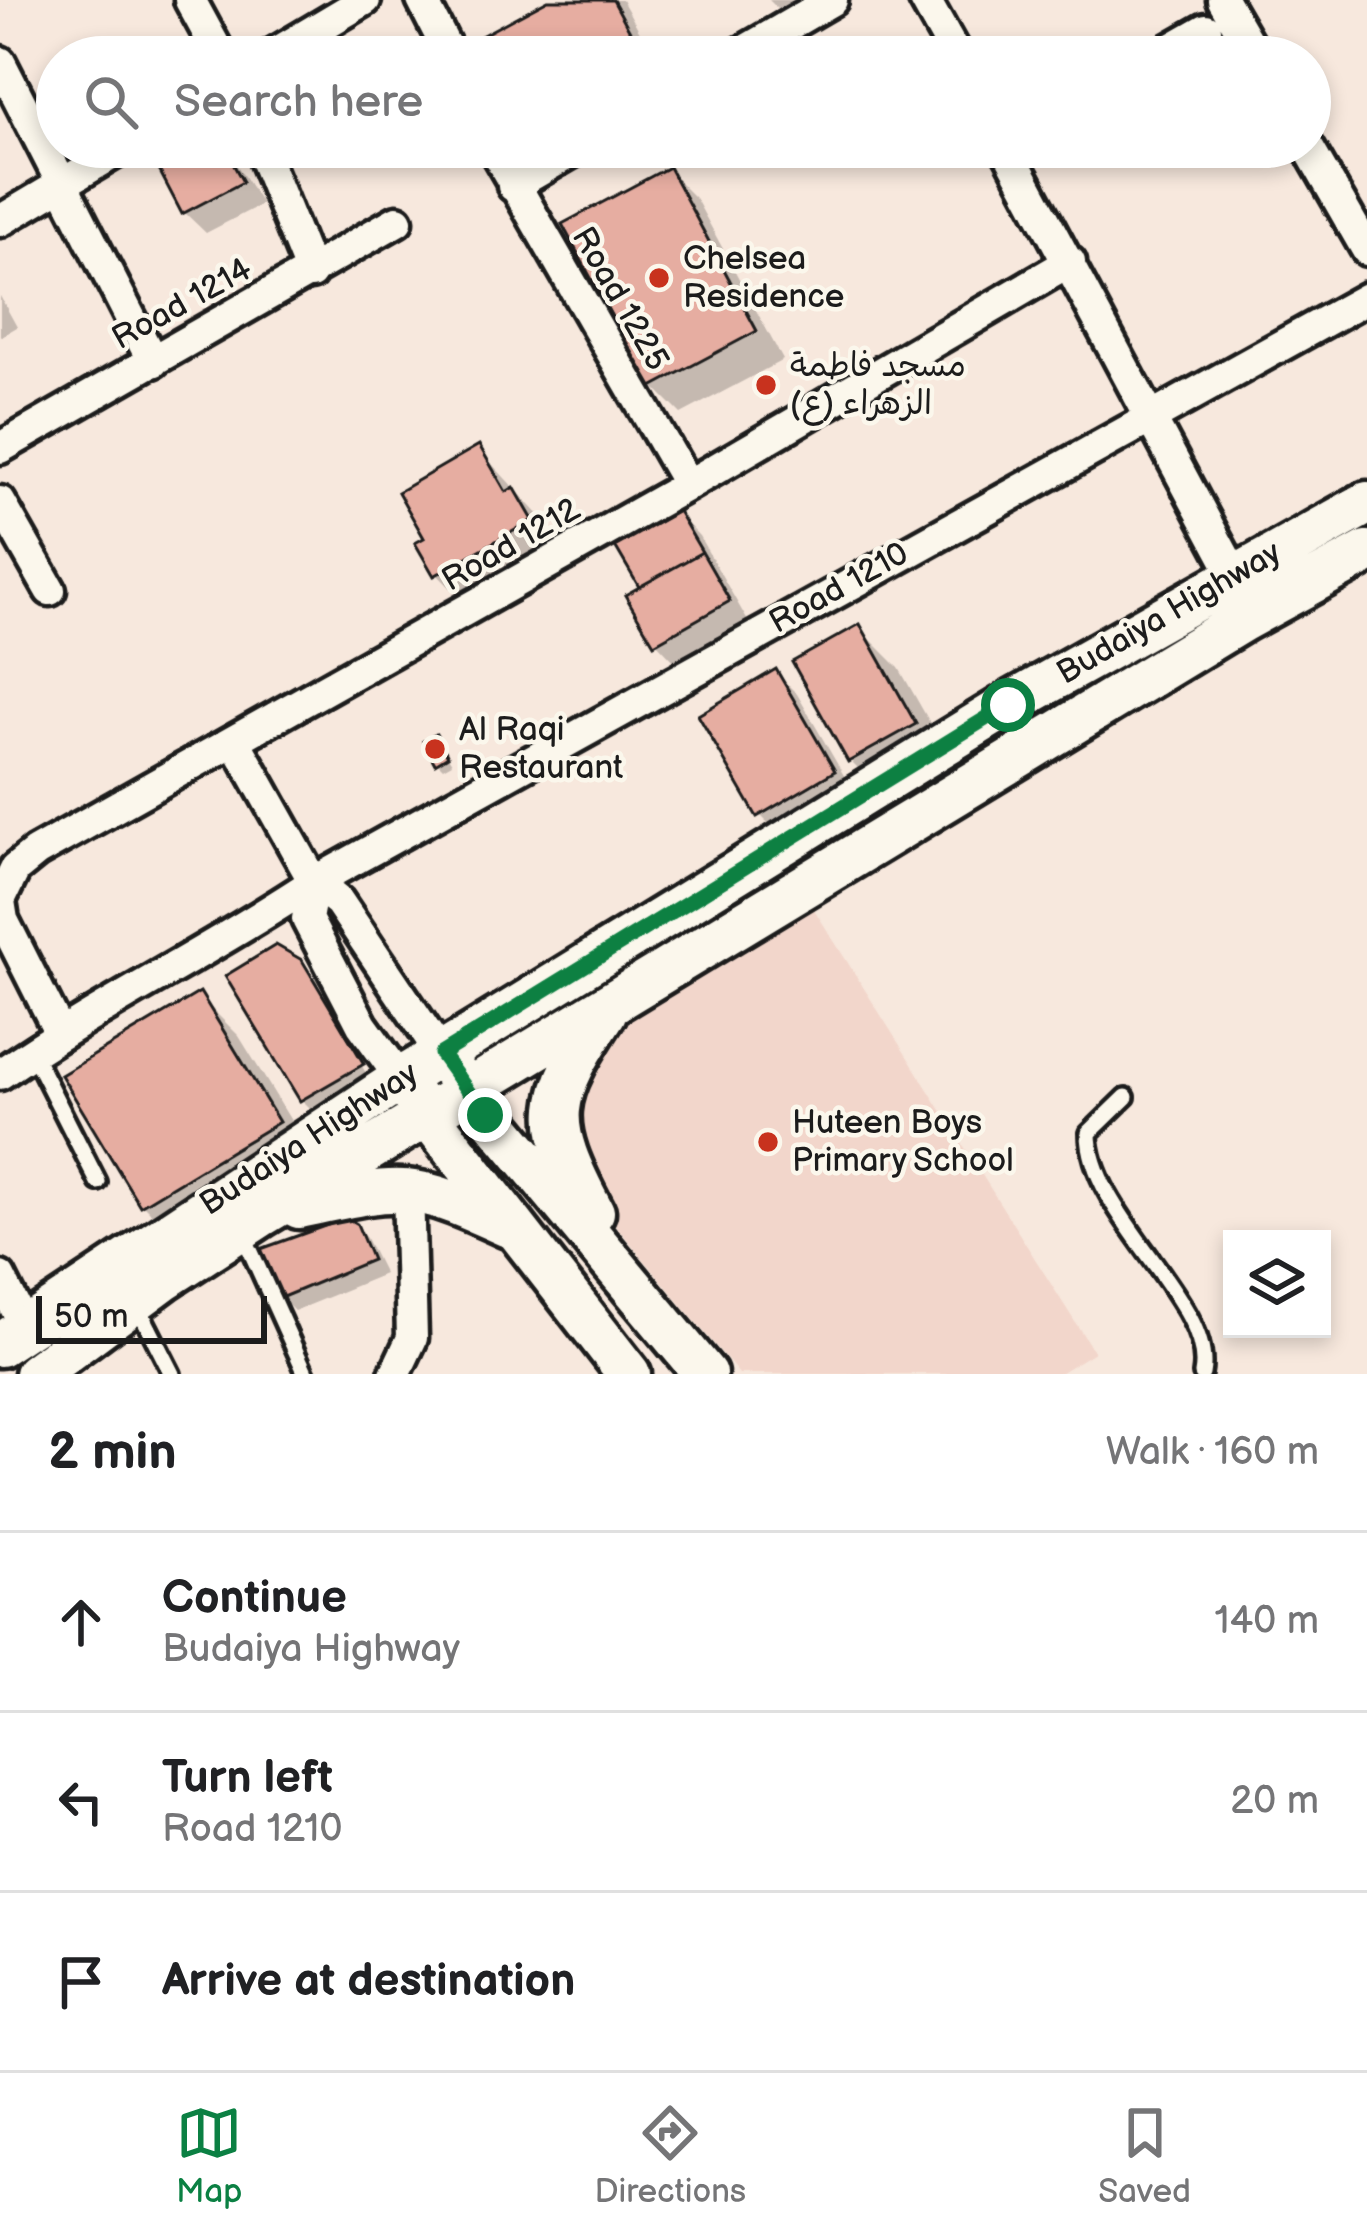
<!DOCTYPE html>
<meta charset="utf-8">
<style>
:root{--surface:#fff;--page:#f6f6f6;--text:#202124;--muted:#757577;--line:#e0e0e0;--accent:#0b8043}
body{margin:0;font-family:"Balsamiq Sans","Playpen Sans Arabic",sans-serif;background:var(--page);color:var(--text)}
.controls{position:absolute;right:36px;bottom:36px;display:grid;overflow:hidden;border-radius:0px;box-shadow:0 6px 18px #0003}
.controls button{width:108px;height:108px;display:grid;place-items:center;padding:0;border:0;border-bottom:3px solid var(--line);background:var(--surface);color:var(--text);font:60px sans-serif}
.scale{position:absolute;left:36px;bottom:30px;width:231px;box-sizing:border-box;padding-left:12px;border:6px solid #1c1c1c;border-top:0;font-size:33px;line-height:42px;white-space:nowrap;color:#1c1c1c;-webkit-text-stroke:9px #fbf7ec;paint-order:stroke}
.stop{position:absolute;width:36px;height:36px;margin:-27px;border:9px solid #0b8043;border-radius:50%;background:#fff}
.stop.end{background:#0b8043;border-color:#fff;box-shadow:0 3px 12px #0008}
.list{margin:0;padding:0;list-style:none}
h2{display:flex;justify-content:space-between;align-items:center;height:156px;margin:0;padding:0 48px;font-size:51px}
h2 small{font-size:39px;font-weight:400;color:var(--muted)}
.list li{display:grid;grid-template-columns:78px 1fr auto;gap:36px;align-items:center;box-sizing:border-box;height:180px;padding:0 48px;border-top:3px solid var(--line)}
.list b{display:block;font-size:45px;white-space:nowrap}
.list p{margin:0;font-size:39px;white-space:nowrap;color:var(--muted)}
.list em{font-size:39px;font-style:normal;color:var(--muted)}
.icon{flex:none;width:66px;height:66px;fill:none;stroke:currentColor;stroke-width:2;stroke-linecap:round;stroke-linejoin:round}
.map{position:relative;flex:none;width:1367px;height:1374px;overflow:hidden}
.search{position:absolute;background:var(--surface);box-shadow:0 6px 18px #0003;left:36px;right:36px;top:36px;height:132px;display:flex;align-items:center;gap:30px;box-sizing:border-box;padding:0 42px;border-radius:66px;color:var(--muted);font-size:45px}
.sheet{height:696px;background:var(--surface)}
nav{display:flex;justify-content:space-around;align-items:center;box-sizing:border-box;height:168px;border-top:3px solid var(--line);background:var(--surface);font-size:33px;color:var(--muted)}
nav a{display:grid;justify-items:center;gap:6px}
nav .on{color:var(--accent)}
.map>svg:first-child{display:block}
.built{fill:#f2d6cb}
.shadow{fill:#0003;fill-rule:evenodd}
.building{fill:#e6ada1;stroke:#1c1c1c;stroke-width:3}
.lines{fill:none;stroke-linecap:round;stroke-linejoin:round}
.lane-casing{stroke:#1c1c1c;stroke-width:24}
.street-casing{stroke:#1c1c1c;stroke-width:39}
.secondary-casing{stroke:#1c1c1c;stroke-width:51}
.lane{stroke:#fbf7ec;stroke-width:15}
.street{stroke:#fbf7ec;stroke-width:30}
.secondary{stroke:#fbf7ec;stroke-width:42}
.route{stroke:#0b8043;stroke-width:15}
.poi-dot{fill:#c8321e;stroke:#fbf7ec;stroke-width:4.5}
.labels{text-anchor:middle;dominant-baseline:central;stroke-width:9;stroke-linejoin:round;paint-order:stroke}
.poi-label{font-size:33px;fill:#1c1c1c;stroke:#fbf7ec;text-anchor:start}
.street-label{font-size:33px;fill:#1c1c1c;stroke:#fbf7ec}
</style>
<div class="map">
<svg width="1367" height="1374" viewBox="0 0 1367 1374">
<rect width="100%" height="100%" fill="#f7e8dd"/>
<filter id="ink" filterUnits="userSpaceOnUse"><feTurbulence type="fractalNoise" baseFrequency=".00833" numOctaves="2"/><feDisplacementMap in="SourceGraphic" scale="24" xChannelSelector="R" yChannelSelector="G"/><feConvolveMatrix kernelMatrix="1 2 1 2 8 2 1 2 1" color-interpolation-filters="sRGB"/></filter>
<g filter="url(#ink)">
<path class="built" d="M 810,903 L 1094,1352 L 1058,1374 L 739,1374 L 584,1187 L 564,1097 L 584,1045 Z"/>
<path class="shadow" d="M 555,0 L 622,0 L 654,57 L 458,57 Z
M 769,0 L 799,0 L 780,11 Z
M 204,147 L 225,147 L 262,204 L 206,233 L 184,212 Z
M 519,147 L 555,147 L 538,156 Z
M 668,171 L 696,199 L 783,360 L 681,414 L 653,386 Z
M 0,296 L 17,327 L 0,337 Z
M 478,449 L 542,518 L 559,549 L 465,603 L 437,574 L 419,544 L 428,539 Z
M 678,514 L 699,536 L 749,623 L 677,664 L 656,642 L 643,589 L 619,547 Z
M 859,628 L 899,668 L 954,765 L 890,800 L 850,760 Z
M 776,673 L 797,694 L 854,793 L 781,836 L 760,815 Z
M 436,737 L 452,763 L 443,768 L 437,762 Z
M 300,963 L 342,1004 L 402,1105 L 342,1140 L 302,1100 ZM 313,984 L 320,984 L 374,1075 L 369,1078 Z
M 199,996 L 239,1036 L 317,1163 L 182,1244 L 142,1204 Z
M 333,1222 L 352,1223 L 366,1238 L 384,1274 L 294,1311 L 280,1297 L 261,1252 Z"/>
<path class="building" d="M 548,0 L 613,0 L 644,57 L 454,57 L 451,52 Z
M 198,147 L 224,147 L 243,182 L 182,214 L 158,168 Z
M 669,167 L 757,331 L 650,388 L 562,224 Z
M 479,445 L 506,492 L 514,487 L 533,520 L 434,576 L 415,543 L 424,538 L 398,492 Z
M 678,511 L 702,552 L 639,587 L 615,546 Z
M 702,552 L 730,601 L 654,644 L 625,595 Z
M 860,624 L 916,724 L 848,762 L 792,662 Z
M 776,669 L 835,771 L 757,817 L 698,715 Z
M 436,734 L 448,756 L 435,764 L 423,741 Z
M 276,945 L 302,960 L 364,1064 L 300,1101 L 225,976 Z
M 200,992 L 279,1122 L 140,1206 L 61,1075 Z
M 347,1218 L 357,1224 L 372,1260 L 278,1299 L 258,1250 Z"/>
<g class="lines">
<g class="lane-casing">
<path id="lane" d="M 32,1052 L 98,1182
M 1126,1097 L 1089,1133 C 1089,1215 1216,1304 1202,1374
M 242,1232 L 306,1374
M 136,1303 L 172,1374"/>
</g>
<g class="street-casing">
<path id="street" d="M 190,0 L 221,57
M 422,0 L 451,57
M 925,0 L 957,57
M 1223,0 L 1256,57
M 269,57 L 365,0
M 734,57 L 832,0
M 1157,57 L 1206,29
M 0,62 L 153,362
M 260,147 L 311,273
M 493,147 L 688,485
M 1006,147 L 1234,574
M 1308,147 L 1367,250
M 513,186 L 580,147
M 0,221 L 124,147
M 0,448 L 397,221
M 0,502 L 50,590
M 236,743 L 314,882 L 339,902 L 441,1054
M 314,882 L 307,919 L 362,1025 L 401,1079
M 0,900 L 15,869 L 36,852 L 688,485 L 1070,262
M 0,901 L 3,920 L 60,1033
M 0,1074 C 101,1004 211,951 314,882 L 1367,298
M 0,1277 L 24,1325
M 395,1374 L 412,1338 L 408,1187"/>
</g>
<g class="secondary-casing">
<path id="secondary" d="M 453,1071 L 705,1374
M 412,1095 L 629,1374
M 299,1207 C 403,1184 410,1181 508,1226
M 593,1212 C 543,1118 548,1101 605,1013
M 0,1345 L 401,1079 L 1008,705 L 1367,503
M 36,1374 L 164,1279 L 262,1215 L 1243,620 L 1367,552"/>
</g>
<use href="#lane" class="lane"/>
<use href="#street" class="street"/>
<use href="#secondary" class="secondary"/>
</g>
</g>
<g class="lines" filter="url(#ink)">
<path class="route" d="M 485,1115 L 441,1054 L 1008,705"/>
</g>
<g class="poi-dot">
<circle cx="659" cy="278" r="12"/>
<circle cx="766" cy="385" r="12"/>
<circle cx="435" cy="749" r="12"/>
<circle cx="768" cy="1142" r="12"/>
</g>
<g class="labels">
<g class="poi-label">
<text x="683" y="259">Chelsea<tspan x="683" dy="38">Residence</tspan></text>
<text x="790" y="366">مسجد فاطمة<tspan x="790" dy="38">الزهراء (ع)</tspan></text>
<text x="459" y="730">Al Raqi<tspan x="459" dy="38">Restaurant</tspan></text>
<text x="792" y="1123">Huteen Boys<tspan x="792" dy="38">Primary School</tspan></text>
</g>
<g class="street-label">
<text transform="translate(620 299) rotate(60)">Road 1225</text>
<text transform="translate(182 304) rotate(-29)">Road 1214</text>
<text transform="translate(511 545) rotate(-30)">Road 1212</text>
<text transform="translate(839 588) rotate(-29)">Road 1210</text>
<text transform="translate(1169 613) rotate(-30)">Budaiya Highway</text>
<text transform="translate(309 1139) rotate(-33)">Budaiya Highway</text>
</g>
</g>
</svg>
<div class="controls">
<button><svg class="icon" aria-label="layers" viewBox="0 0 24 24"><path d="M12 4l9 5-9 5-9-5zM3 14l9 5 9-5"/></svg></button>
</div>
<div class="scale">50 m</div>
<div class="stop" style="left:1008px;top:705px"></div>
<div class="stop end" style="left:485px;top:1115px"></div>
<div class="search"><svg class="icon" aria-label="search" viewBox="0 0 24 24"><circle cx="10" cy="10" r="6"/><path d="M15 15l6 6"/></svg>Search here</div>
</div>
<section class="sheet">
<h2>2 min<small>Walk · 160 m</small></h2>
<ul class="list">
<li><svg class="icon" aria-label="ahead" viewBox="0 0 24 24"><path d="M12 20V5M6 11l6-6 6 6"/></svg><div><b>Continue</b><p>Budaiya Highway</p></div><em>140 m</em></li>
<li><svg class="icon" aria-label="left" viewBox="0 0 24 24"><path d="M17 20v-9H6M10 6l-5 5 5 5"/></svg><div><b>Turn left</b><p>Road 1210</p></div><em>20 m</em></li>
<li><svg class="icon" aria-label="arrive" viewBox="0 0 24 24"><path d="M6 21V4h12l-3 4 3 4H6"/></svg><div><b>Arrive at destination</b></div></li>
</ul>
</section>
<nav>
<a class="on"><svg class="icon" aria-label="map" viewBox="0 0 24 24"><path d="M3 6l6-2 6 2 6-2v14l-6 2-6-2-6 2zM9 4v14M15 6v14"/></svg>Map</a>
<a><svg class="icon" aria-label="directions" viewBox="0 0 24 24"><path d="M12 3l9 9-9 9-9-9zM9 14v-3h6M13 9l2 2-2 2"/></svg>Directions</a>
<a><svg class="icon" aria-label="saved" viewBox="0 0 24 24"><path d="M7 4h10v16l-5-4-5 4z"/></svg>Saved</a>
</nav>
